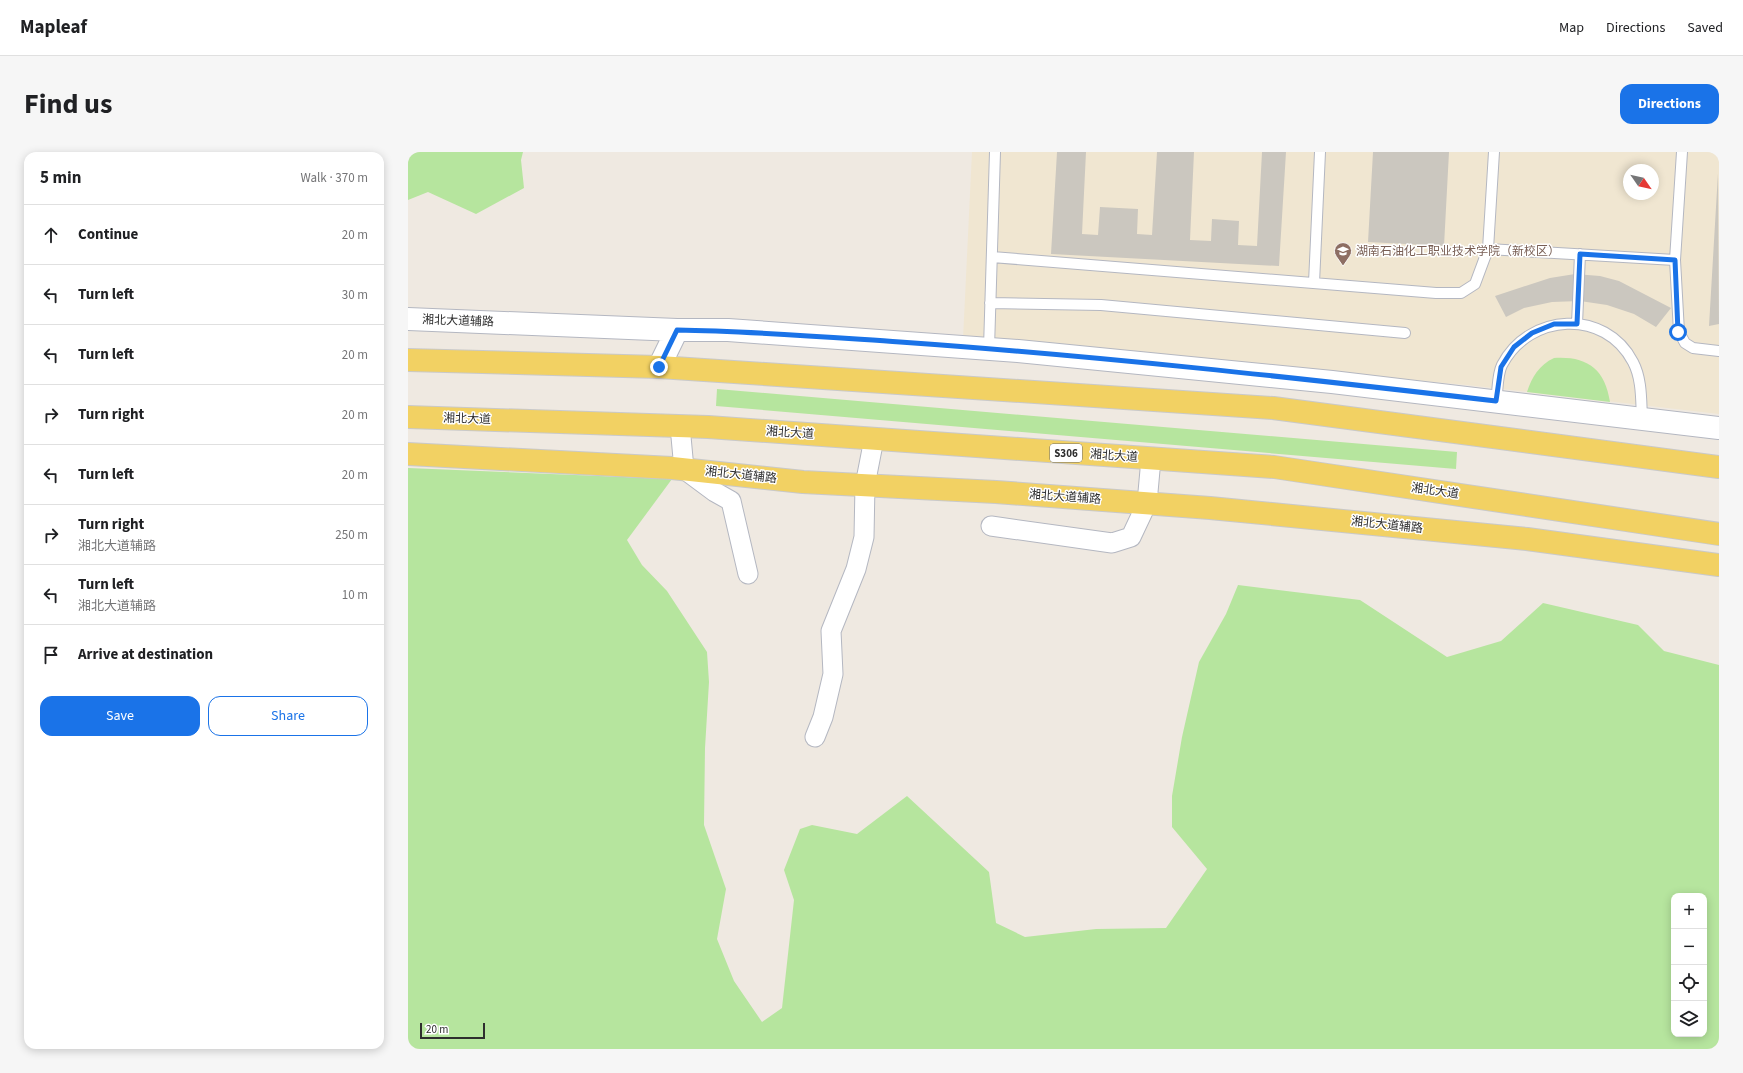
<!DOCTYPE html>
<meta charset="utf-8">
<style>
:root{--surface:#fff;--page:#f6f6f6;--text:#202124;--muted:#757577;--line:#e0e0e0;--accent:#1a73e8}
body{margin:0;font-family:"Source Sans 3","Noto Sans SC",sans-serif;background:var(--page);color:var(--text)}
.controls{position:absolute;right:12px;bottom:12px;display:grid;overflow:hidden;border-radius:8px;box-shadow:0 2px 10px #0003}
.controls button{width:36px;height:36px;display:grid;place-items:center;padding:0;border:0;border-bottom:1px solid var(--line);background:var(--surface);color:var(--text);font:20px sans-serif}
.compass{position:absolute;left:1215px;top:12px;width:36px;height:36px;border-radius:50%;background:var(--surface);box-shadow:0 2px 10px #0003;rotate:124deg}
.scale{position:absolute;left:12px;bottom:10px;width:65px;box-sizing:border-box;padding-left:4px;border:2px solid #2e2e2e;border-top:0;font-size:11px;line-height:14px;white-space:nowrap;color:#2e2e2e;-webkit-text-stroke:3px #fff;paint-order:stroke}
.stop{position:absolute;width:12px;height:12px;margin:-9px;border:3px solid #1a73e8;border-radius:50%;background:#fff}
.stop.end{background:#1a73e8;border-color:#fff;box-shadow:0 1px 4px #0008}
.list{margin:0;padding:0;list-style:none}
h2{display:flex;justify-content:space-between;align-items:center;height:52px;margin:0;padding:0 16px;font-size:17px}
h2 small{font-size:13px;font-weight:400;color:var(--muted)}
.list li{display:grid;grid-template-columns:26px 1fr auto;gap:12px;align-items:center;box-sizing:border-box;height:60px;padding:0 16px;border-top:1px solid var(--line)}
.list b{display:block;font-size:15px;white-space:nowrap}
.list p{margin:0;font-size:13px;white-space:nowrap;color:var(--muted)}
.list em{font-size:13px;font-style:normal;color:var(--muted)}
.actions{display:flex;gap:8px;padding:12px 16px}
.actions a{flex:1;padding:9px 0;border:1px solid var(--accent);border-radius:12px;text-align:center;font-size:14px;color:var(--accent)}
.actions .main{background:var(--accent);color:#fff}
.icon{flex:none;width:22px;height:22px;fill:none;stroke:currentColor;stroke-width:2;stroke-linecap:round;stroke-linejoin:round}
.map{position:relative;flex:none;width:1311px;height:897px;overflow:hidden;border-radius:12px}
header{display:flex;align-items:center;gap:24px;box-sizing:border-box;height:56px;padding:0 20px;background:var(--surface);border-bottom:1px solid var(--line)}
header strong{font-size:19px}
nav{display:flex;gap:22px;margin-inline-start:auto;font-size:14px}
.intro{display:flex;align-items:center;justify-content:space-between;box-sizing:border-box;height:96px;padding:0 24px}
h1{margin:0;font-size:28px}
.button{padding:10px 18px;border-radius:12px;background:var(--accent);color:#fff;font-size:14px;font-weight:700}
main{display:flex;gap:24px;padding:0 24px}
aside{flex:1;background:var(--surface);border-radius:12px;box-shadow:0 2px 10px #0003}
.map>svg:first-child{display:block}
.education{fill:#f0e6d1;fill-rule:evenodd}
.green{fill:#b6e59e;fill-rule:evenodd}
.building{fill:#cbc7bf}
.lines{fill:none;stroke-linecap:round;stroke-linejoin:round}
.service-casing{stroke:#b4b7c1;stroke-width:12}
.minor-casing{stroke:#b4b7c1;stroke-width:21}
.secondary-casing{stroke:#b4b7c1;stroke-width:24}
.primary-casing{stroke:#c9c9c9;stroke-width:24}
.service{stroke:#fff;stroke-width:10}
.minor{stroke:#fff;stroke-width:19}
.secondary{stroke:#fff;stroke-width:22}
.primary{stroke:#f2d163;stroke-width:22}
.route{stroke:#1a73e8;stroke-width:5}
.labels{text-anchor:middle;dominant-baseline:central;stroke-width:3;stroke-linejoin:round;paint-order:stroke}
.shield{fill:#fff;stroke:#6d6d6d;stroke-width:1}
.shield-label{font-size:11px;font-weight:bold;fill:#2e2e2e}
.education-label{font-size:12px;fill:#785e54;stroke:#fff;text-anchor:start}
.street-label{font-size:12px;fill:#2e2e2e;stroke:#fff}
</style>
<header>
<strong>Mapleaf</strong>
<nav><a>Map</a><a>Directions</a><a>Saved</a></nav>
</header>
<div class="intro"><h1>Find us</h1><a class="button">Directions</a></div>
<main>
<aside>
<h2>5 min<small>Walk · 370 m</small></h2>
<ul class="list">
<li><svg class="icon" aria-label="ahead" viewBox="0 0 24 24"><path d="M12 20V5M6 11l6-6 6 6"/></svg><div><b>Continue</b></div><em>20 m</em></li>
<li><svg class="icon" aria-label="left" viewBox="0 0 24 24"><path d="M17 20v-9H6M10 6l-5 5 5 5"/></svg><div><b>Turn left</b></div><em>30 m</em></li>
<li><svg class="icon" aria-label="left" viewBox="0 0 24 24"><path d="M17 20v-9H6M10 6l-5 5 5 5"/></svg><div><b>Turn left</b></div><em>20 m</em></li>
<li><svg class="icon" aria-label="right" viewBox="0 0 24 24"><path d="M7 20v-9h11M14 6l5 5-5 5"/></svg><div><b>Turn right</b></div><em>20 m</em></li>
<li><svg class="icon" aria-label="left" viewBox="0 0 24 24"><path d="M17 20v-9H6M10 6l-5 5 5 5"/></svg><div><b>Turn left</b></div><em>20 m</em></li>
<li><svg class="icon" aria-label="right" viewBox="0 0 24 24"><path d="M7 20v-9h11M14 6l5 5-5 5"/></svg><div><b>Turn right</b><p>湘北大道辅路</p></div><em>250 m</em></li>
<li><svg class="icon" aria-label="left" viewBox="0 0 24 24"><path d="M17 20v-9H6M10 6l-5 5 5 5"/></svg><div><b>Turn left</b><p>湘北大道辅路</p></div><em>10 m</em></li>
<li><svg class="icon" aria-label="arrive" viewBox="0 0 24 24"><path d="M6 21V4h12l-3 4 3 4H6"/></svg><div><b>Arrive at destination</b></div></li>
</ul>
<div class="actions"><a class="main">Save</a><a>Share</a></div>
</aside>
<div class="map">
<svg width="1311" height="897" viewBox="0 0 1311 897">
<rect width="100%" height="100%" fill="#efe9e1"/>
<path class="education" d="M 564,0 L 1311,0 L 1311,262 L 1059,233 L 555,187 ZM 1221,18 L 1245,18 L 1245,42 L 1221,42 Z"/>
<path class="green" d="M 0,0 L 115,0 L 113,8 L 116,36 L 68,62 L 20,40 L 0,48 Z
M 1146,206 C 1178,204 1197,216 1202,250 L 1119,240 C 1124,225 1131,213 1146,206 Z
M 309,237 L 1049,300 L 1048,317 L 308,254 Z
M 0,316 L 264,327 L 219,388 L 234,413 L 259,439 L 299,500 L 301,530 L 297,596 L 296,673 L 318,737 L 309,787 L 326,829 L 354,870 L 374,856 L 386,748 L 376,718 L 392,677 L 404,673 L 449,682 L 499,644 L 581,720 L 588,771 L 617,785 L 688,777 L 758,776 L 799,717 L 764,675 L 764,644 L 774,585 L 791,510 L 818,462 L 830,433 L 952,448 L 1039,505 L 1093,489 L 1135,451 L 1230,473 L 1256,499 L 1311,513 L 1311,897 L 0,897 ZM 1266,744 L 1296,744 L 1296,882 L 1266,882 Z"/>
<path class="building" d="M 649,0 L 678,0 L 674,82 L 690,83 L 692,55 L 730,57 L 729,82 L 744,83 L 749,0 L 786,0 L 782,88 L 803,89 L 804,67 L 831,69 L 830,93 L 849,94 L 854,0 L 878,0 L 871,114 L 643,102 Z
M 965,0 L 1041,0 L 1036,94 L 960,90 Z
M 1310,21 L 1311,172 L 1301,174 Z
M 1167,122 L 1192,124 L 1211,129 L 1263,156 L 1248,175 L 1226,162 L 1199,153 L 1172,149 L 1144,150 L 1116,156 L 1098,165 L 1087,144 L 1142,126 Z"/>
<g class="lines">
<g class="service-casing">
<path id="service" d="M 1086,0 L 1080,97 L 1267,108 L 1274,0
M 584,105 L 1028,141 L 1053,141 L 1067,132 L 1080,97
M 1267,108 L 1271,180 L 1277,191 L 1285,196 L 1311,199
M 906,131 L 912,0
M 582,151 L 693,153 L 997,181
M 1169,172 L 1172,102
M 581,196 L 587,0
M 1088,249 C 1090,239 1089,223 1094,213 C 1121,161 1197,156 1225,210 C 1234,227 1233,248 1234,266"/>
</g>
<g class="minor-casing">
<path id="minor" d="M 272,274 L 276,317 L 307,340 L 323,349 L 340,422
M 583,374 L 704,391 L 723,385 L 739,351 L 743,307
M 407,585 L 415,565 L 425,522 L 423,479 L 448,417 L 456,385 L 457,333 L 466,287"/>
</g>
<g class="secondary-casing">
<path id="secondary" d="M 0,167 L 269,178
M 251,215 L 269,178 L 320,178 L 610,199 L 924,230 L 1311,276"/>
</g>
<g class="primary-casing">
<path id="primary" d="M 0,208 L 251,215 L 865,256 L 1311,315
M 0,265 L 300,275 L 866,315 L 1311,382
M 0,302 L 264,316 L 395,330 L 588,340 L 802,356 L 1119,387 L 1311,413"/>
</g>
<use href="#service" class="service"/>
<use href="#minor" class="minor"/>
<use href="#secondary" class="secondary"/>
<use href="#primary" class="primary"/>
</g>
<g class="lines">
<path class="route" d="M 251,215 L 269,178 C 343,179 417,185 492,190 C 691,204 890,226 1088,249 L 1093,215 L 1106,195 L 1124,181 L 1146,172 L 1169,172 L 1172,102 L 1267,108 L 1270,180"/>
</g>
<defs>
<g id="school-pin" transform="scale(0.9)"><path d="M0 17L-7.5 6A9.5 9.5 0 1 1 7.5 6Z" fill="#8d6e63" stroke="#fff"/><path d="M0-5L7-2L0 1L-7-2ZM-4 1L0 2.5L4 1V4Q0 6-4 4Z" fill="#fff"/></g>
</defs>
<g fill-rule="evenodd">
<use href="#school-pin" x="935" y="99"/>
</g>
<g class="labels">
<rect class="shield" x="642" y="292" width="32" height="18" rx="3"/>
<g class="shield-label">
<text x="658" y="301">S306</text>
</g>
<g class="education-label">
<text x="948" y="99">湖南石油化工职业技术学院（新校区）</text>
</g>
<g class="street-label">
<text transform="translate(50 169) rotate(2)">湘北大道辅路</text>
<text transform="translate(59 267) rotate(2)">湘北大道</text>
<text transform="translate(382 281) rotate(4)">湘北大道</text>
<text transform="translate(706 304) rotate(4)">湘北大道</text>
<text transform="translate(333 323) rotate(6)">湘北大道辅路</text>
<text transform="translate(1027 339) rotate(8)">湘北大道</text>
<text transform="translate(657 345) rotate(4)">湘北大道辅路</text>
<text transform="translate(979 373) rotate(6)">湘北大道辅路</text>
</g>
</g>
</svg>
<div class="controls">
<button>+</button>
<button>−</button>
<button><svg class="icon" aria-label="locate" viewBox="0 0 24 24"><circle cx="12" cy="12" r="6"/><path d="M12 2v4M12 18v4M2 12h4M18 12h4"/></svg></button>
<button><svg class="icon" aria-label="layers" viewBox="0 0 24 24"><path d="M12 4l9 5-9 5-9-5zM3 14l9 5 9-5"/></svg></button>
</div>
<svg class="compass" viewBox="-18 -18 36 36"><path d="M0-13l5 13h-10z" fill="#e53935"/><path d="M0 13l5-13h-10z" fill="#757577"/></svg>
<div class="scale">20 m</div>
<div class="stop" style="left:1270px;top:180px"></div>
<div class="stop end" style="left:251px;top:215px"></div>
</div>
</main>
